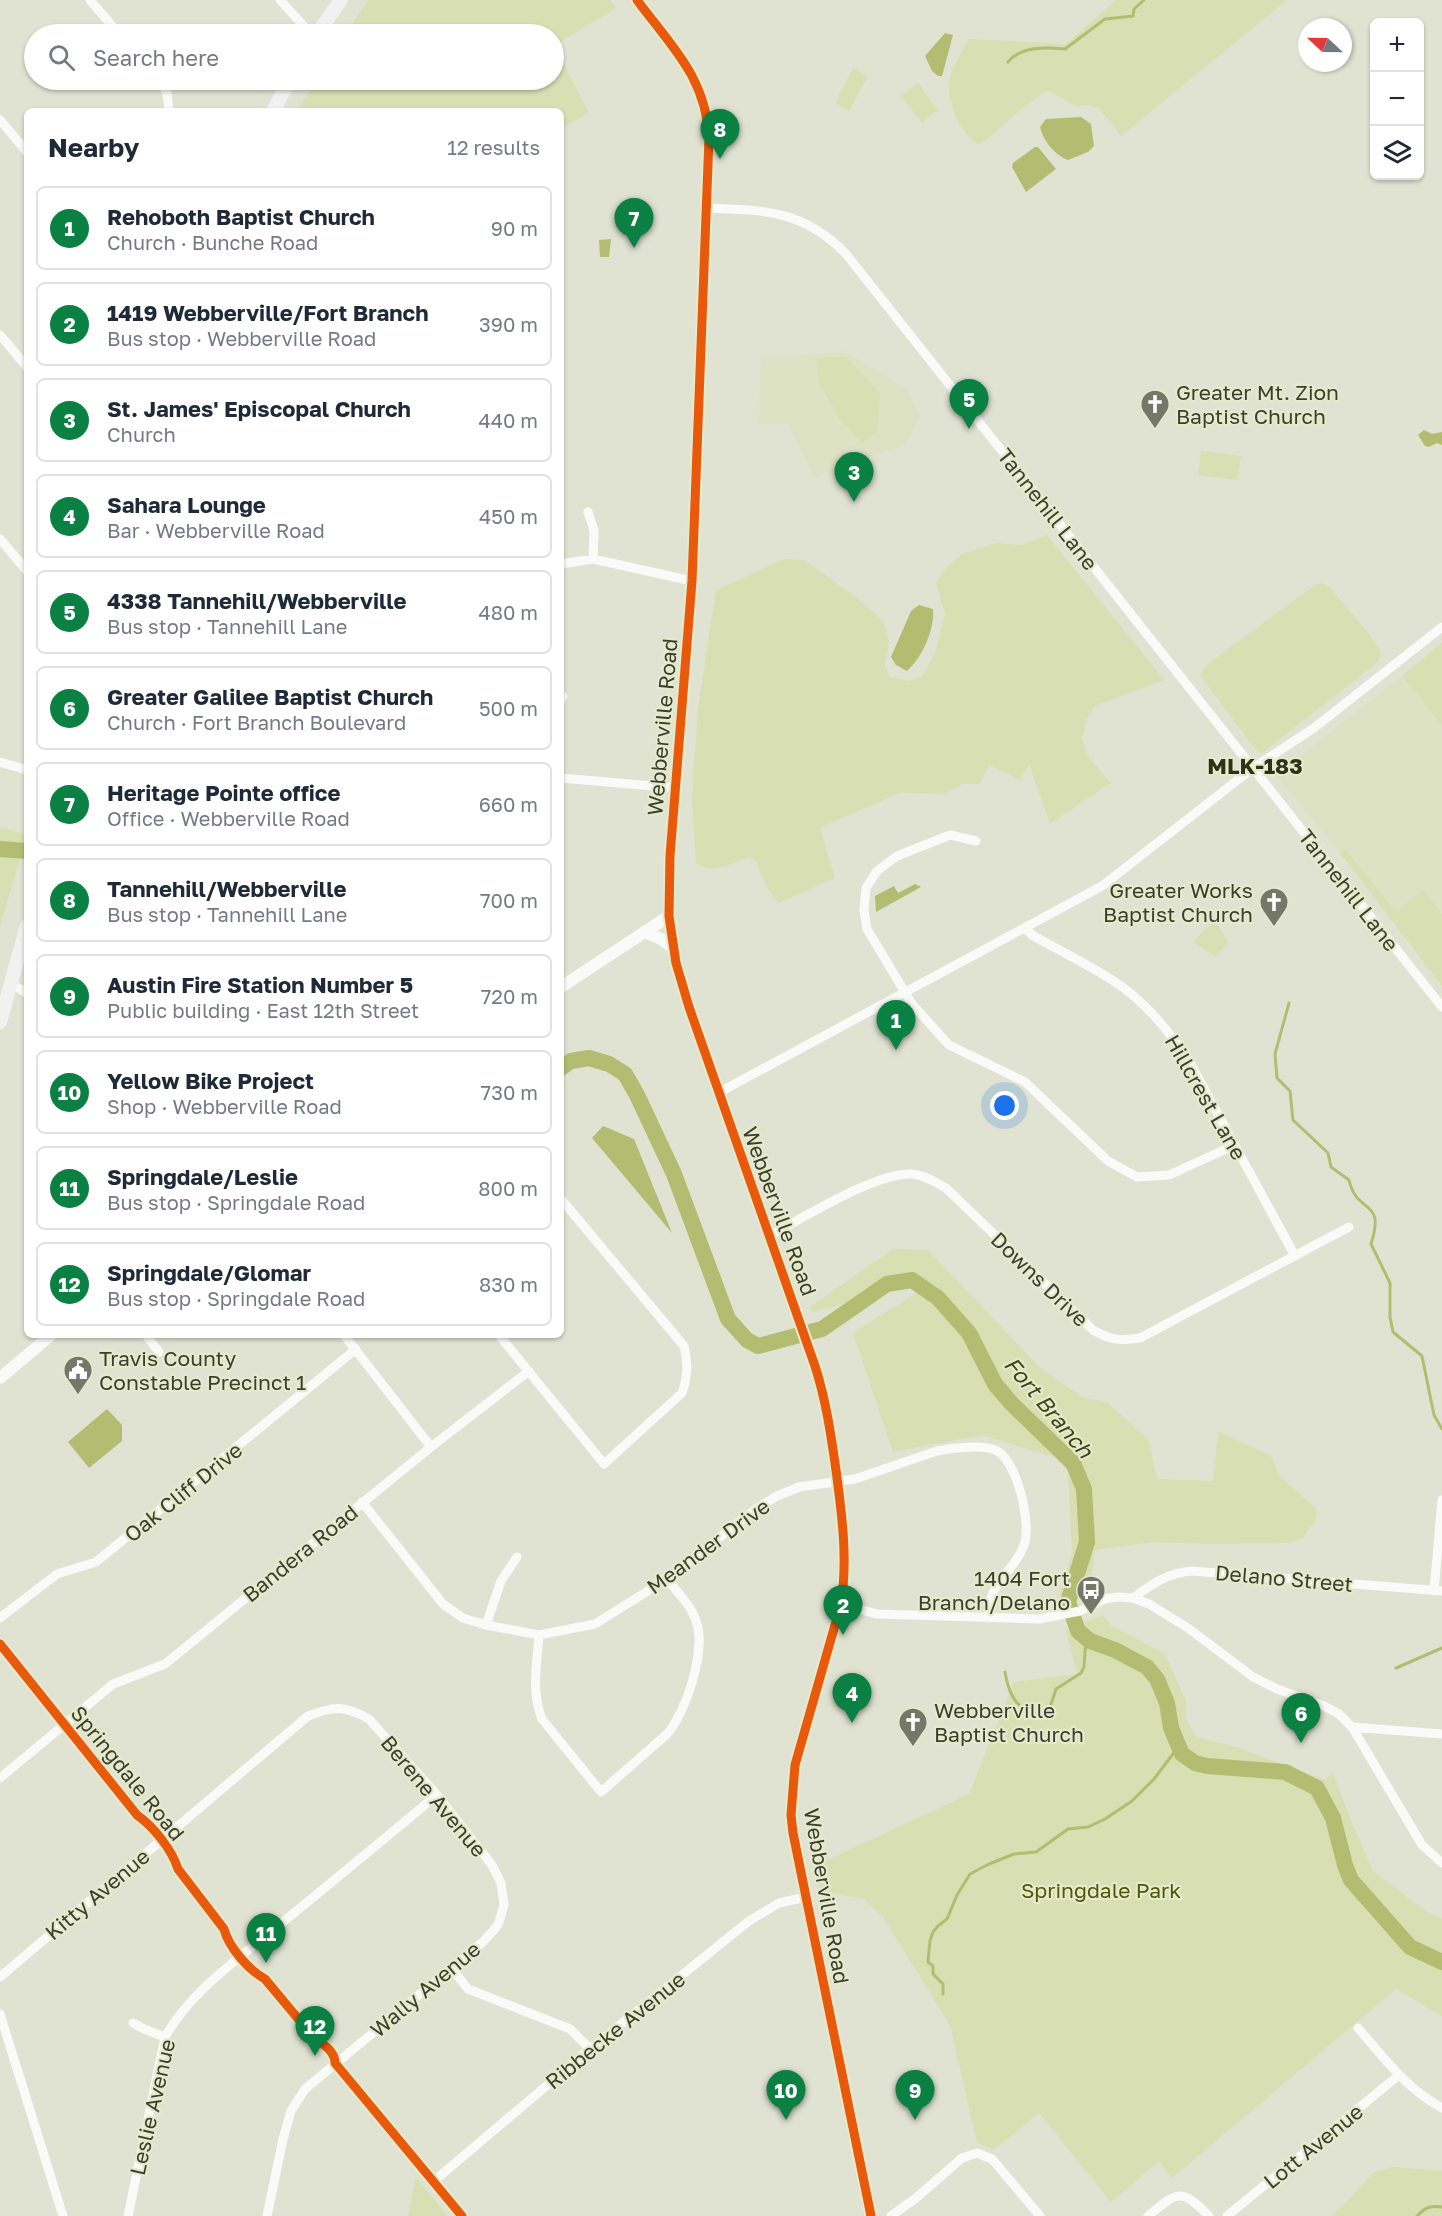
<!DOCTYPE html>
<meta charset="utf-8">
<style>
:root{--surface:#fff;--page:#f2f2f3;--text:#1f2937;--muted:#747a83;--line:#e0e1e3;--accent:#0b8043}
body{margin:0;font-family:"Golos Text",sans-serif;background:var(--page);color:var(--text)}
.controls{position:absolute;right:18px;top:18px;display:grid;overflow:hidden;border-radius:9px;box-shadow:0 2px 4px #0004}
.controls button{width:54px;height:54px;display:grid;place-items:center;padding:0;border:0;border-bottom:2px solid var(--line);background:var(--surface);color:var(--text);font:30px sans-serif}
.compass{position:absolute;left:1298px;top:18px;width:54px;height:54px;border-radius:50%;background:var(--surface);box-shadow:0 2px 4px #0004;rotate:292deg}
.you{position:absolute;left:1005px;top:1106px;width:21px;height:21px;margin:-15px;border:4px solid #fff;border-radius:50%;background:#1a73e8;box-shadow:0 0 0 9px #1a73e833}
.badge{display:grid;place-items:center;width:39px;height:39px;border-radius:50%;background:var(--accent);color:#fff;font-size:20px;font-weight:700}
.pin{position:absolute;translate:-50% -50px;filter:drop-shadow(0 2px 3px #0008)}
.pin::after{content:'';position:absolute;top:32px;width:21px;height:18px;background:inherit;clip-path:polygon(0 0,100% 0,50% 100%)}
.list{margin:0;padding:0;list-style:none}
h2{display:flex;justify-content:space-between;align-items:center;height:78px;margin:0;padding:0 24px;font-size:26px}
h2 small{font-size:20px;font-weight:400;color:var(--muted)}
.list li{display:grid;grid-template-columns:39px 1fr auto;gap:18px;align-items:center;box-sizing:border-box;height:84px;margin:0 12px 12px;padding:0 12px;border:2px solid var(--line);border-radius:9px}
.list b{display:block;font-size:22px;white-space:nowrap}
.list p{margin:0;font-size:20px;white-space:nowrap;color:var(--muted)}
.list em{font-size:20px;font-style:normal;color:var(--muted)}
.icon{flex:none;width:33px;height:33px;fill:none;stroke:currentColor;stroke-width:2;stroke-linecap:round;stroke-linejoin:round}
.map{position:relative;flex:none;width:1442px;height:2216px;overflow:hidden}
.search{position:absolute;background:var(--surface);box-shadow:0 2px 4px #0004;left:24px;top:24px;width:540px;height:66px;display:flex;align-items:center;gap:15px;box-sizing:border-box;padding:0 21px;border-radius:33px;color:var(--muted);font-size:22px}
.panel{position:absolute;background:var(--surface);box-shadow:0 2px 4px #0004;left:24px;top:108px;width:540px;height:1230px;border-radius:9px}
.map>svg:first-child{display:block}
.built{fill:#dde2c5}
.green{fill:#d8dfb3}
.water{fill:#b3bd71}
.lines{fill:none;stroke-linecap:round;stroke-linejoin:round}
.stream{stroke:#b3bd71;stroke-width:3}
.river{stroke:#b3bd71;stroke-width:16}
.street{stroke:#fafbf8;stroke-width:9}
.secondary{stroke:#fafbf8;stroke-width:12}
.primary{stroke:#f2f1f2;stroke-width:14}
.cycleway-casing{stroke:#e5eacb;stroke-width:13}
.cycleway{stroke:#e8590c;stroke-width:9}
.labels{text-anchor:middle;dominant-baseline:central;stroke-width:4.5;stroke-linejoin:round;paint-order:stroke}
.poi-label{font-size:21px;fill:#3c3e31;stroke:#e5eacb;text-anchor:start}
.street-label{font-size:21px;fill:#3c3e31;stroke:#e5eacb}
.park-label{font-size:21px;fill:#4f570b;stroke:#e5eacb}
.neighbourhood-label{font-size:22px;font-weight:bold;fill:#2e3218;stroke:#e5eacb}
.water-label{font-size:22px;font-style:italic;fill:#3f441b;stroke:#e5eacb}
</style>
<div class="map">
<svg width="1442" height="2216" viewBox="0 0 1442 2216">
<rect width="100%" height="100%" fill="#e0e3d2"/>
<path class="built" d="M 845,351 L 908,390 L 920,416 L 906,444 L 814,478 L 789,424 L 758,423 L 761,359 Z
M 1402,676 L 1442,725 L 1442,914 L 1423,890 L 1396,913 L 1345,849 L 1340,853 L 1276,775 Z"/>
<path class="green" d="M 368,0 L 610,0 L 616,8 L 554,46 L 589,113 L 561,128 L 561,111 L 297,111 L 317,80 L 554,80 L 554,34 L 346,34 Z
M 1116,0 L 1287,0 L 1121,136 L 1099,108 L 1089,105 L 1076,106 L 1047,90 L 1014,115 L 987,140 L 979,144 C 960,137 945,97 950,78 C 954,64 962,51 969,39 L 1066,44 Z
M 853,68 L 868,76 L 849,111 L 835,103 Z
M 918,83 L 938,110 L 922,123 L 901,96 Z
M 846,357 L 880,393 L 877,431 L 862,443 L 840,419 L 819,383 L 816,358 Z
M 1201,451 L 1241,456 L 1238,480 L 1198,475 Z
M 1047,535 L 1164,680 L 1095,706 L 1087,718 L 1082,739 L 1089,758 L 1111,783 L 1050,824 L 1029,765 L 1020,780 L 989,765 L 980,784 L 962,784 L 946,794 L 899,793 L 820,828 L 835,878 L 778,903 L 766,886 L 756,861 L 749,857 C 733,863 712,875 696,863 L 692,798 L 698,708 L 716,590 L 785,559 L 804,560 L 853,595 L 883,621 L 889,641 L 885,665 L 890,677 L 909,681 L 922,676 L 935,654 L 945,614 L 936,583 L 944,570 L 962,554 L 996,543 L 1022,545 Z
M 1323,583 L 1330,587 L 1379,647 L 1381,656 L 1378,662 L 1262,753 L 1257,751 L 1201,677 L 1202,671 L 1209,663 L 1315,585 Z
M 1442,643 L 1442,725 L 1402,676 Z
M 0,827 L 27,835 L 0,926 Z
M 1345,849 L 1396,912 L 1423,890 L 1442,914 L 1442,986 L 1340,853 Z
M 1214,921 L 1229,942 L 1215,956 L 1193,942 Z
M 893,1249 L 928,1250 L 1040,1368 L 1082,1397 L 1108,1403 L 1149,1441 L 1157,1479 L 1213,1481 L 1218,1431 L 1271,1456 L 1280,1477 L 1317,1509 L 1315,1521 L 1303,1538 L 1288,1543 L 1211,1544 L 1153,1542 L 1095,1550 L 1089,1594 L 1059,1604 L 1058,1600 L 1072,1554 L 1068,1471 L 1054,1457 L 982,1435 L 893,1452 L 853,1333 L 913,1295 L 931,1287 L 913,1276 L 888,1279 L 844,1304 L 813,1312 L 810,1307 Z
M 1103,1615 L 1112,1626 L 1165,1654 L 1186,1701 L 1186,1720 L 1197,1737 L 1236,1747 L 1325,1780 L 1333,1773 L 1349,1816 L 1373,1871 L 1428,1913 L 1442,1918 L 1442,2016 L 1396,1989 L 1172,2178 L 1159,2161 L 1111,2202 L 1039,2113 L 993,2150 L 977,2143 L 950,2025 L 883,1917 L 864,1899 L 819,1890 L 817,1865 L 969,1794 L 1014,1682 L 1077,1674 L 1066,1630 Z
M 1392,2167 L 1442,2171 L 1442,2216 L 1333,2216 L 1373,2173 Z
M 416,2177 L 447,2216 L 408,2216 Z"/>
<path class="water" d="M 945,33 L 953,35 L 942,76 L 938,76 L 932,71 L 925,56 Z
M 1081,117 L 1091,124 L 1094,146 L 1088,152 L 1068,160 C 1055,155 1043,141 1040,127 L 1046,119 Z
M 1035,147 L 1038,147 L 1056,169 L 1026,192 L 1012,167 L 1013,163 Z
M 611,239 L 609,257 L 600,257 L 599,240 Z
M 1424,430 L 1432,434 L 1442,432 L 1442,445 L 1437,443 L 1429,447 L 1425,446 L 1418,435 Z
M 919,605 L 933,609 C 935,629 922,658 907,671 L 896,665 L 891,657 L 911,611 Z
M 915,884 L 921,887 L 876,912 L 875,896 L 894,886 L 898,893 Z
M 603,1126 L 634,1139 L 672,1233 L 592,1138 Z
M 107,1409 L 122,1425 L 122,1441 L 89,1468 L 68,1442 Z"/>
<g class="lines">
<path class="stream" d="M 1008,62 C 1021,46 1046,47 1065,49 L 1105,19 L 1133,16 L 1134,9 L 1144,0
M 1289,1003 L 1275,1054 L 1277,1078 L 1290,1091 L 1293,1120 L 1328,1153 L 1331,1167 L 1349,1180 C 1357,1216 1386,1197 1371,1244 L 1390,1283 L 1390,1317 L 1393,1332 L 1422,1356 L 1434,1415 L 1442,1429
M 1396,1668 L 1442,1648
M 1005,1672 C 1009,1697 1019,1716 1048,1713 L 1056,1689 L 1081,1673 L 1084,1667 L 1086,1638
M 943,1994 L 943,1984 L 933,1974 L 933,1966 L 928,1962 L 930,1941 L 933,1932 L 938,1926 L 947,1919 L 957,1895 L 970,1874 L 989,1864 L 1014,1854 L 1036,1852 L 1068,1829 L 1088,1827 L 1105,1819 L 1132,1801 L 1154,1779 L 1179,1746
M 1417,2216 C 1425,2208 1430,2205 1442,2207"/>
<path class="river" d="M 0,849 L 27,851
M 561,1068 L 571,1061 L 589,1058 L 609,1064 L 625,1074 L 637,1095 L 674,1174 L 728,1319 L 747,1340 L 758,1346 L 822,1329 L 887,1284 L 912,1280 L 938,1298 L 969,1333 L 995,1384 L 1011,1403 L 1073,1463 L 1084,1489 L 1087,1542 L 1068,1602 L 1078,1631 L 1090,1641 L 1115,1650 L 1147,1667 L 1157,1679 L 1167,1703 L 1171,1728 L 1182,1754 L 1195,1763 L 1207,1766 L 1285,1772 L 1317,1788 L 1333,1818 L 1345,1865 L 1351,1880 L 1410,1947 L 1442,1962"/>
<path class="street" d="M 90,0 L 119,34
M 280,0 L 311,34
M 157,80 L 167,92 L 169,111
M 0,120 L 27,152
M 707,208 C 764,210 804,210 846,254 L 1442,1007
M 0,335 L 27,367
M 588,512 L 594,530 L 593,559
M 0,539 L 27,571
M 561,564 L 593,559 L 692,581
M 561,700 L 563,696
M 0,762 L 27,770
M 561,778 L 676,788
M 976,841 L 950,835 L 897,856 L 877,871 L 866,888 L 864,910 L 867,929 L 912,1004 L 949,1045 L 1025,1082 L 1108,1161 L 1137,1177 L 1169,1175 L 1235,1145
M 1025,928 L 1032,935 C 1058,950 1086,963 1112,980 C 1144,1000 1167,1029 1188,1059 L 1295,1256
M 11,984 L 27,993
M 718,1093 L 1102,886 L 1253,768 L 1314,728 L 1442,627
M 769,1236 C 803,1218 876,1172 912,1174 C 924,1175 935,1182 946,1188 L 1093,1330 C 1110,1340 1120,1341 1140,1338 L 1349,1227
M 146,1335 L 159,1352
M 344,1335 L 431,1447
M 499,1335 L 604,1464 L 682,1393 C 688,1376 688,1364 684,1346 L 561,1199
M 362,1502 L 443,1604 L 463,1618 L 486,1625 L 539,1635 L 595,1624 L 667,1579 L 757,1508 L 777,1496 L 799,1487 L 855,1479 L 937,1451 C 951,1448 985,1444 997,1451 C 1017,1461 1032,1524 1024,1545 C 1013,1575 989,1578 988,1618
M 1434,1591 L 1442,1500
M 1133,1598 C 1152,1584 1167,1573 1192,1571 L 1442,1591
M 841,1604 L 877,1614 L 1039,1619 L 1080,1611 L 1105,1599 L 1118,1597 L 1133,1598 L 1149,1604 L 1188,1628 L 1253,1677 L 1277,1689 L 1324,1706 L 1339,1714 L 1352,1727 L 1422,1845 L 1442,1863
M 0,1618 L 57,1574 L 96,1562 L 356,1349
M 486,1625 L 501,1581 L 517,1557
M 539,1635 C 537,1664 531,1692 542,1719 L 601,1792 L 666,1735 C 686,1714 707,1649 696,1621 C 691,1605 677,1592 667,1579
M 1352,1727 L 1442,1734
M 0,1778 L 113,1684 L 165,1664 L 431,1447 L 529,1371
M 451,1968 L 468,1989 L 570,2029 L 590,2049
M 0,1977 L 308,1716 C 334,1706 344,1705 369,1719 L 437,1795 L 492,1865 L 501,1883 L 504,1905 L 498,1925 L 484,1941 L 305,2089 L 291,2111 L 283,2139 L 267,2216
M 0,2014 L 63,2216
M 133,2023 L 144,2029 L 165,2037
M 1358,2028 C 1384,2058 1407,2089 1442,2108
M 434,2181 L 590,2049 L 749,1921 L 779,1903 L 806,1897
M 128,2216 L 165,2037 C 191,1991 238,1959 278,1926 C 331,1883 384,1839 437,1795
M 891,2216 L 916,2198 L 962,2158 L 977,2153 L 992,2159 L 1040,2216
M 1148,2216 C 1178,2192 1180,2187 1209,2216
M 1227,2216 L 1399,2075"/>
<path class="secondary" d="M 637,0 C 671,46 706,77 709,138 L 692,581 L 670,856 L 669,916 L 676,963 L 689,1007 L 815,1366 C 826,1400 831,1435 836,1470 C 842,1515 848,1559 841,1604 L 795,1765 L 791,1815 L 793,1833 L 806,1897 L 871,2216
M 644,932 L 661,939 L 673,948
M 561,987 L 669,916
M 0,1378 L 51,1335
M 0,1644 L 137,1815 C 154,1827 172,1850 178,1869 L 224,1929 C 229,1948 249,1970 265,1979 L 315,2039 C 324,2044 335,2052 335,2063 L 462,2216"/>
<path class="primary" d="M 317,34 L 341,0
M 273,111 L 290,80
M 0,1022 L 27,926"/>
<g class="cycleway-casing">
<path id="cycleway" d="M 637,0 C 671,46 706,77 709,138 L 692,581 L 670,856 L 669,916 L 676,963 L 689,1007 L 815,1366 C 826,1400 831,1435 836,1470 C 842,1515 848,1559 841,1604 L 795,1765 L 791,1815 L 793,1833 L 806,1897 L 871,2216
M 0,1644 L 137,1815 C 154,1827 172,1850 178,1869 L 224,1929 C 229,1948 249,1970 265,1979 L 315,2039 C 324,2044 335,2052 335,2063 L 462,2216"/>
</g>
<use href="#cycleway" class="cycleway"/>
</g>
<defs>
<g id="church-pin" transform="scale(1.5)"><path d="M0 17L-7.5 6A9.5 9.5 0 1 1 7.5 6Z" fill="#757869" stroke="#e5eacb"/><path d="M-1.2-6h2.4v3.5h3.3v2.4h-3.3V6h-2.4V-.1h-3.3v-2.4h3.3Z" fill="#fff"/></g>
<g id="civic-pin" transform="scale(1.5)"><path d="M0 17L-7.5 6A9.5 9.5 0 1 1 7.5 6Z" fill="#757869" stroke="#e5eacb"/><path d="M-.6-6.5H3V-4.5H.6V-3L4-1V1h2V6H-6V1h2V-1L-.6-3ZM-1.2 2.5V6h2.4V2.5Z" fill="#fff"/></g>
<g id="bus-pin" transform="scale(1.5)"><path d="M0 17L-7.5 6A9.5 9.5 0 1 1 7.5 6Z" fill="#757869" stroke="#e5eacb"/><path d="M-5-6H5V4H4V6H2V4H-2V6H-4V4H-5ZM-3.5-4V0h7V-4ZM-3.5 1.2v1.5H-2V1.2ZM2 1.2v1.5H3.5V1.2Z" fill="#fff"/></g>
</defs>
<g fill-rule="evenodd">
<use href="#church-pin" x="1155" y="404"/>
<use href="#church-pin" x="1274" y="902"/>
<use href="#civic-pin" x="78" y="1370"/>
<use href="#bus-pin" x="1091" y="1590"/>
<use href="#church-pin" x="913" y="1722"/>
</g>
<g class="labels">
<g class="poi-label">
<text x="1176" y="392">Greater Mt. Zion<tspan x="1176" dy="24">Baptist Church</tspan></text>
<text x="1253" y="890" text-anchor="end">Greater Works<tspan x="1253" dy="24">Baptist Church</tspan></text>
<text x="99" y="1358">Travis County<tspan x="99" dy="24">Constable Precinct 1</tspan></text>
<text x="1070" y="1578" text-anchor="end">1404 Fort<tspan x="1070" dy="24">Branch/Delano</tspan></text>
<text x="934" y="1710">Webberville<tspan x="934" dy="24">Baptist Church</tspan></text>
</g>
<g class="street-label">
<text transform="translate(1048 509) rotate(52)">Tannehill Lane</text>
<text transform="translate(662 727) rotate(-85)">Webberville Road</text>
<text transform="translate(1349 890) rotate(52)">Tannehill Lane</text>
<text transform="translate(1206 1097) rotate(60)">Hillcrest Lane</text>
<text transform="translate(780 1211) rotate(70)">Webberville Road</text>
<text transform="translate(1040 1279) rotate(44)">Downs Drive</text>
<text transform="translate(183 1492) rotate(-39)">Oak Cliff Drive</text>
<text transform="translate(708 1546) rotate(-36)">Meander Drive</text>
<text transform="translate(300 1553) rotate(-39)">Bandera Road</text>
<text transform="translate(1284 1578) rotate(5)">Delano Street</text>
<text transform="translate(128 1773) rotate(51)">Springdale Road</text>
<text transform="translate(434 1796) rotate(50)">Berene Avenue</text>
<text transform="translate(97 1894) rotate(-40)">Kitty Avenue</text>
<text transform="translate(827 1896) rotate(80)">Webberville Road</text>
<text transform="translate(425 1989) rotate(-40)">Wally Avenue</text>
<text transform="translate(615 2030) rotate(-39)">Ribbecke Avenue</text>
<text transform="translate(152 2107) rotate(-77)">Leslie Avenue</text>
<text transform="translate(1313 2146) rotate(-39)">Lott Avenue</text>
</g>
<g class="park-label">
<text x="1101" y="1890">Springdale Park</text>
</g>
<g class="neighbourhood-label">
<text x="1255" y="765">MLK-183</text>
</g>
<g class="water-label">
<text transform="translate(1049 1407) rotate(50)">Fort Branch</text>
</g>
</g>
</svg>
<div class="controls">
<button>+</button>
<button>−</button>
<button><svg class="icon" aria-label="layers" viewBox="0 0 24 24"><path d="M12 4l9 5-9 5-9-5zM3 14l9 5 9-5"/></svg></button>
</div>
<svg class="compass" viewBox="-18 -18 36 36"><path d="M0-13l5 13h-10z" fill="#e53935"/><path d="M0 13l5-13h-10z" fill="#747a83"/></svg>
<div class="you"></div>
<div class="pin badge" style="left:896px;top:1050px">1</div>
<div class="pin badge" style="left:843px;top:1635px">2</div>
<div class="pin badge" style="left:854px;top:502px">3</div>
<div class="pin badge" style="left:852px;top:1723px">4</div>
<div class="pin badge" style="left:969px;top:429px">5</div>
<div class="pin badge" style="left:1301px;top:1743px">6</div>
<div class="pin badge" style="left:634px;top:248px">7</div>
<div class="pin badge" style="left:720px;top:159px">8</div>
<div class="pin badge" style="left:915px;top:2120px">9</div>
<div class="pin badge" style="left:786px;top:2120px">10</div>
<div class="pin badge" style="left:266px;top:1963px">11</div>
<div class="pin badge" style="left:315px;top:2056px">12</div>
<div class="search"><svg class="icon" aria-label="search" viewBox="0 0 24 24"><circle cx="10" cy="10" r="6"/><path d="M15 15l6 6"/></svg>Search here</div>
<section class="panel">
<h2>Nearby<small>12 results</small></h2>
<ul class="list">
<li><span class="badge">1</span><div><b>Rehoboth Baptist Church</b><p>Church · Bunche Road</p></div><em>90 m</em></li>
<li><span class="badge">2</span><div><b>1419 Webberville/Fort Branch</b><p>Bus stop · Webberville Road</p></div><em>390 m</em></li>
<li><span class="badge">3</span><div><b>St. James' Episcopal Church</b><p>Church</p></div><em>440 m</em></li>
<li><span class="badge">4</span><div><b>Sahara Lounge</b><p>Bar · Webberville Road</p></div><em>450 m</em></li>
<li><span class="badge">5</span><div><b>4338 Tannehill/Webberville</b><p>Bus stop · Tannehill Lane</p></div><em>480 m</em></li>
<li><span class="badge">6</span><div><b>Greater Galilee Baptist Church</b><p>Church · Fort Branch Boulevard</p></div><em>500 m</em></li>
<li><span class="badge">7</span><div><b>Heritage Pointe office</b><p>Office · Webberville Road</p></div><em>660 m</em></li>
<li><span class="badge">8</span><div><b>Tannehill/Webberville</b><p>Bus stop · Tannehill Lane</p></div><em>700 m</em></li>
<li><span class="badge">9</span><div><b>Austin Fire Station Number 5</b><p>Public building · East 12th Street</p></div><em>720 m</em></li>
<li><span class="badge">10</span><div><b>Yellow Bike Project</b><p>Shop · Webberville Road</p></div><em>730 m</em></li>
<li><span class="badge">11</span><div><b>Springdale/Leslie</b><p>Bus stop · Springdale Road</p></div><em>800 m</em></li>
<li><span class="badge">12</span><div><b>Springdale/Glomar</b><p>Bus stop · Springdale Road</p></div><em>830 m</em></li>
</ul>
</section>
</div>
